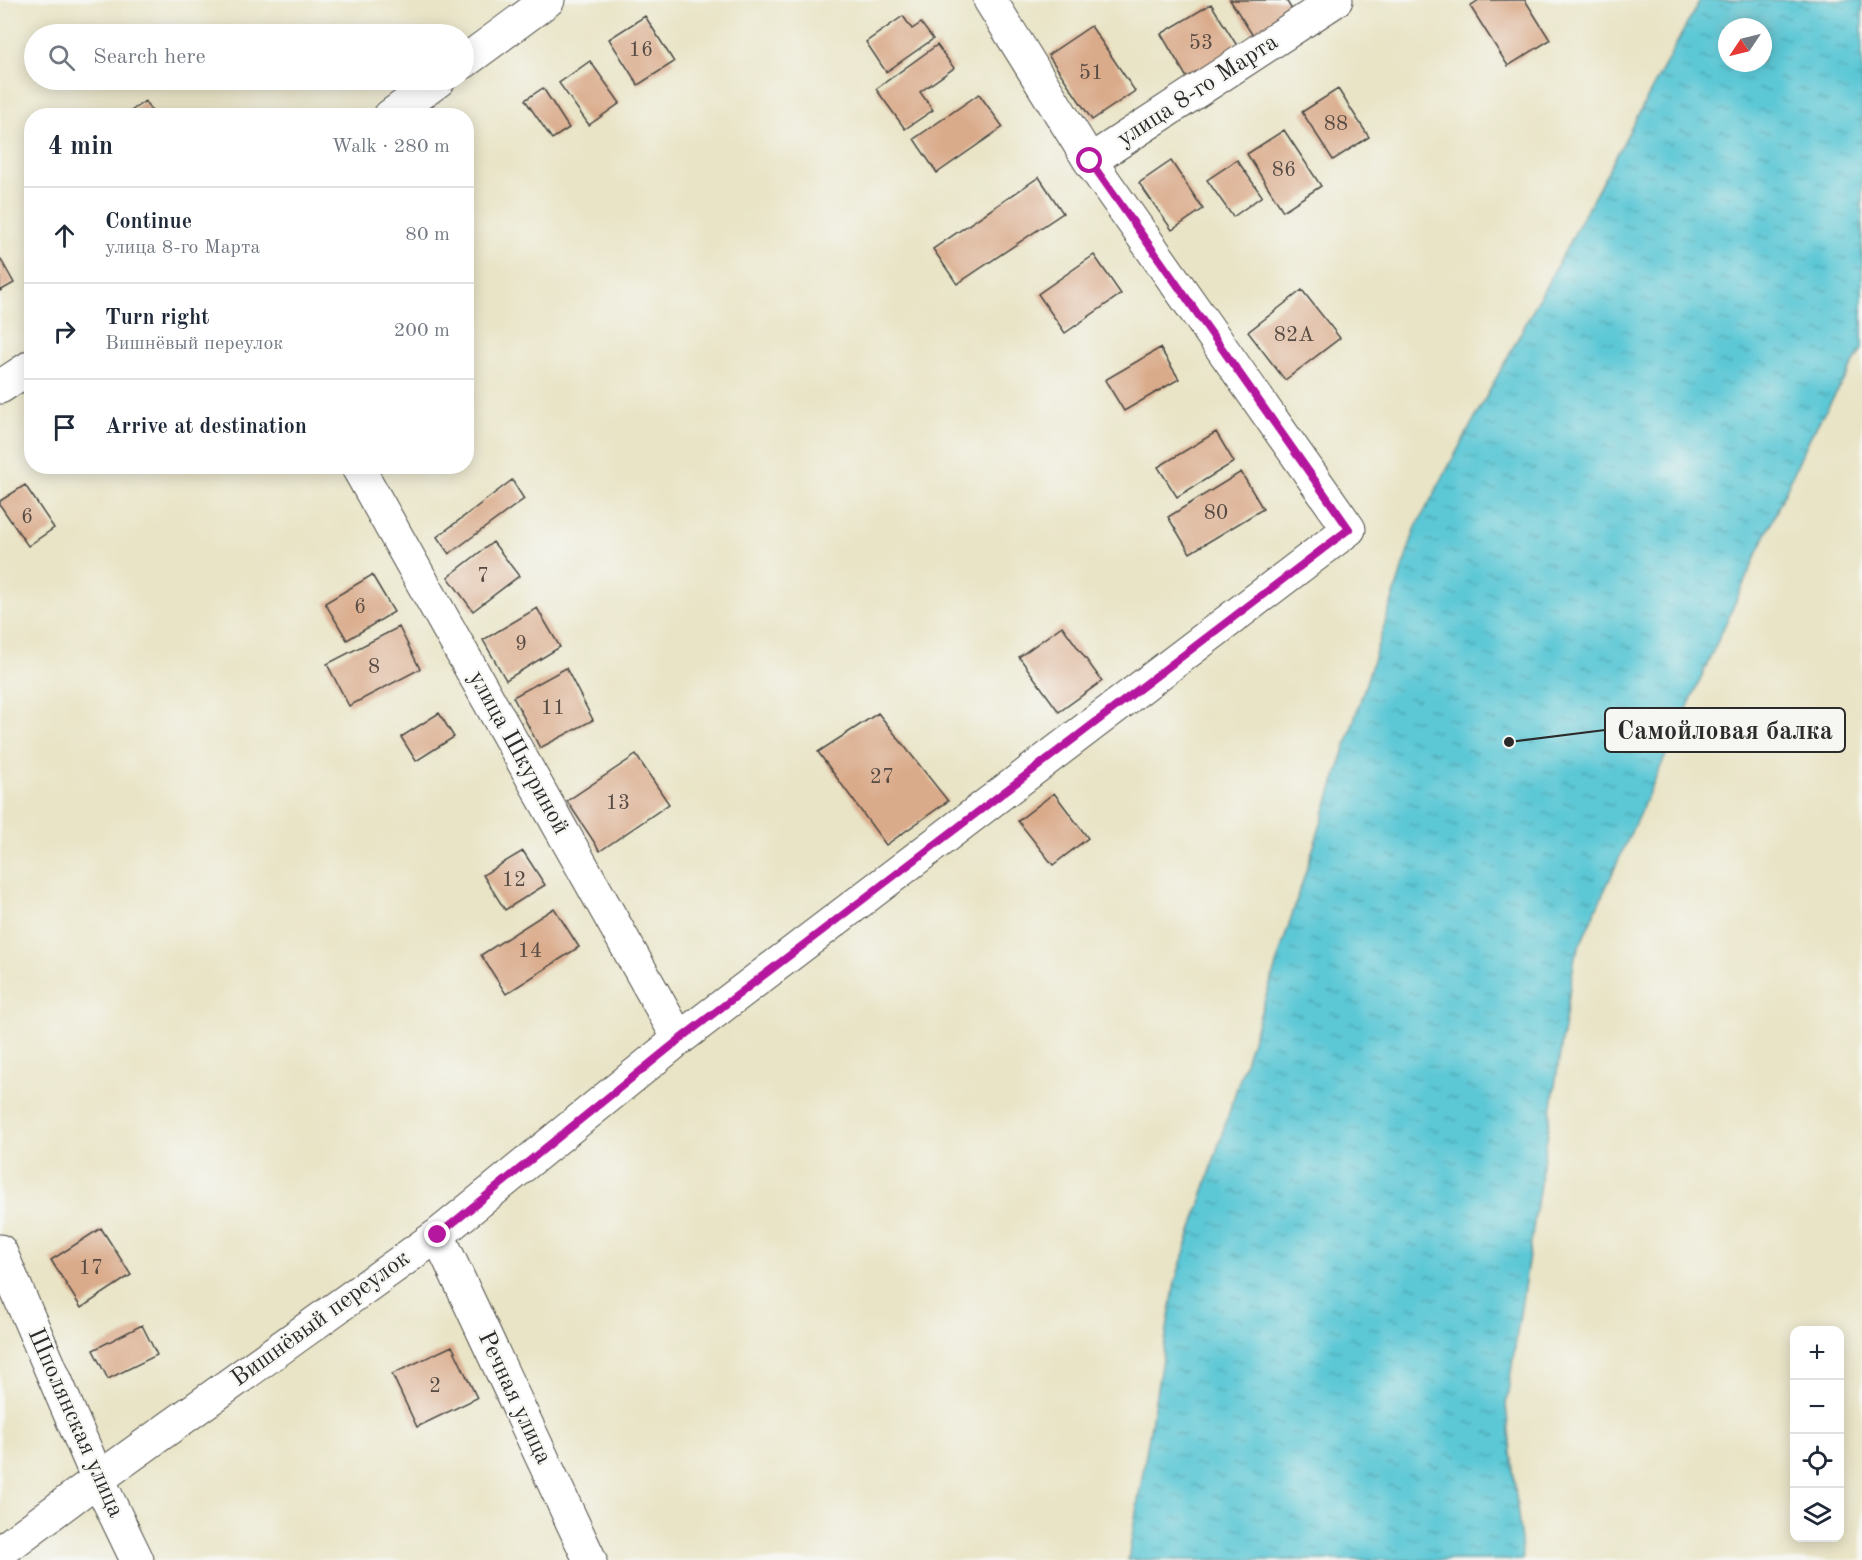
<!DOCTYPE html>
<meta charset="utf-8">
<style>
:root{--surface:#fff;--page:#f2f2f3;--text:#1f2937;--muted:#747a83;--line:#e0e1e3}
body{margin:0;font-family:"Old Standard TT",serif;background:var(--page);color:var(--text)}
.controls{position:absolute;right:18px;bottom:18px;display:grid;overflow:hidden;border-radius:12px;box-shadow:0 3px 15px #0003}
.controls button{width:54px;height:54px;display:grid;place-items:center;padding:0;border:0;border-bottom:2px solid var(--line);background:var(--surface);color:var(--text);font:30px sans-serif}
.compass{position:absolute;left:1718px;top:18px;width:54px;height:54px;border-radius:50%;background:var(--surface);box-shadow:0 3px 15px #0003;rotate:235deg}
.stop{position:absolute;width:18px;height:18px;margin:-14px;border:4px solid #b5179e;border-radius:50%;background:#fff}
.stop.end{background:#b5179e;border-color:#fff;box-shadow:0 2px 6px #0008}
.list{margin:0;padding:0;list-style:none}
h2{display:flex;justify-content:space-between;align-items:center;height:78px;margin:0;padding:0 24px;font-size:26px}
h2 small{font-size:20px;font-weight:400;color:var(--muted)}
.list li{display:grid;grid-template-columns:39px 1fr auto;gap:18px;align-items:center;box-sizing:border-box;height:96px;padding:0 24px;border-top:2px solid var(--line)}
.list b{display:block;font-size:22px;white-space:nowrap}
.list p{margin:0;font-size:20px;white-space:nowrap;color:var(--muted)}
.list em{font-size:20px;font-style:normal;color:var(--muted)}
.icon{flex:none;width:33px;height:33px;fill:none;stroke:currentColor;stroke-width:2;stroke-linecap:round;stroke-linejoin:round}
.map{position:relative;flex:none;width:1862px;height:1560px;overflow:hidden}
.search{position:absolute;background:var(--surface);box-shadow:0 3px 15px #0003;left:24px;top:24px;width:450px;height:66px;display:flex;align-items:center;gap:15px;box-sizing:border-box;padding:0 21px;border-radius:33px;color:var(--muted);font-size:22px}
.panel{position:absolute;background:var(--surface);box-shadow:0 3px 15px #0003;left:24px;top:108px;width:450px;height:366px;border-radius:24px}
.map>svg:first-child{display:block}
.water{fill:url(#water-ripples);stroke:#447980;stroke-width:1.5;fill-rule:evenodd}
.building{fill:#daab8b}
.lines{fill:none;stroke-linecap:round;stroke-linejoin:round}
.minor-casing{stroke:#484742;stroke-width:35}
.minor{stroke:#fff;stroke-width:33}
.route{stroke:#b5179e;stroke-width:8}
.labels{text-anchor:middle;dominant-baseline:central;stroke-width:4.5;stroke-linejoin:round;paint-order:stroke}
.number-label{font-size:21px;fill:#574b43}
.street-label{font-size:24px;fill:#2b2b2b;stroke:#f6f6f2}
.leader{fill:none;stroke:#2b2b2b;stroke-width:2}
.callout-dot{fill:#2b2b2b;stroke:#f6f6f2;stroke-width:2}
.callout{fill:#f6f6f2;stroke:#2b2b2b;stroke-width:2}
.callout-label{font-size:26px;text-anchor:middle;font-weight:bold;fill:#2b2b2b}
</style>
<div class="map">
<svg width="1862" height="1560" viewBox="0 0 1862 1560">
<defs>
<pattern id="water-ripples" width="26" height="14" patternUnits="userSpaceOnUse" patternTransform="scale(1.5)"><rect width="26" height="14" fill="#5cc7d5"/><path d="M2 4q2-2 4 0t4 0M15 11q2-2 4 0t4 0" fill="none" stroke="#4ca2ad"/></pattern>
</defs>
<rect width="100%" height="100%" fill="#f6f6f2"/>
<filter id="ink" filterUnits="userSpaceOnUse"><feTurbulence type="fractalNoise" baseFrequency=".0167" numOctaves="2"/><feDisplacementMap in="SourceGraphic" scale="12" xChannelSelector="R" yChannelSelector="G"/><feConvolveMatrix kernelMatrix="1 2 1 2 8 2 1 2 1" color-interpolation-filters="sRGB"/></filter>
<filter id="wash" filterUnits="userSpaceOnUse"><feTurbulence type="fractalNoise" baseFrequency=".008" numOctaves="4" result="noise"/><feDisplacementMap in="SourceGraphic" scale="24" xChannelSelector="R" yChannelSelector="G"/><feGaussianBlur stdDeviation="1.35" result="paint"/><feColorMatrix in="noise" values="0 0 0 0 0 0 0 0 0 0 0 0 0 0 0 0 0 1.4 0 .05"/><feComposite in="paint" operator="in"/></filter>
<g filter="url(#wash)">
<rect width="100%" height="100%" fill="#e9e4c6"/>
<path class="water" d="M 1700,0 L 1862,0 L 1862,349 L 1810,437 L 1575,956 L 1506,1405 L 1523,1560 L 1128,1560 L 1175,1282 L 1415,529 ZM 1727,27 L 1763,27 L 1763,63 L 1727,63 Z"/>
<g id="blocks">
<path class="building" d="M 1230,0 L 1286,0 L 1294,13 L 1255,39 Z
M 1479,0 L 1525,0 L 1550,40 L 1508,66 L 1470,6 Z
M 1211,4 L 1241,52 L 1190,83 L 1161,34 Z
M 645,16 L 674,62 L 638,85 L 609,39 Z
M 903,16 L 912,29 L 921,23 L 933,39 L 886,72 L 866,42 Z
M 1091,26 L 1135,91 L 1092,120 L 1048,55 Z
M 937,45 L 954,68 L 920,92 L 933,110 L 905,129 L 876,89 Z
M 590,61 L 620,103 L 589,125 L 559,83 Z
M 543,88 L 569,128 L 552,139 L 525,100 Z
M 1338,89 L 1369,137 L 1333,160 L 1302,112 Z
M 979,94 L 1003,127 L 937,173 L 914,139 Z
M 145,101 L 155,116 L 124,116 Z
M 1284,130 L 1321,186 L 1283,211 L 1247,154 Z
M 1237,160 L 1262,196 L 1233,217 L 1207,180 Z
M 1171,161 L 1203,209 L 1172,230 L 1139,183 Z
M 1039,177 L 1063,213 L 957,284 L 933,249 Z
M 1094,255 L 1121,294 L 1065,333 L 1038,294 Z
M 0,258 L 14,283 L 0,291 Z
M 1302,290 L 1340,338 L 1285,380 L 1248,332 Z
M 1160,348 L 1179,379 L 1124,411 L 1105,380 Z
M 1216,432 L 1234,462 L 1177,497 L 1158,467 Z
M 1241,472 L 1263,509 L 1190,553 L 1168,517 Z
M 512,480 L 524,499 L 449,554 L 437,537 Z
M 25,485 L 54,528 L 28,546 L 0,505 L 0,501 Z
M 493,542 L 519,576 L 473,611 L 448,577 Z
M 372,575 L 394,612 L 347,640 L 325,603 Z
M 537,608 L 560,647 L 506,680 L 483,640 Z
M 1062,626 L 1102,681 L 1059,712 L 1019,657 Z
M 399,627 L 420,669 L 349,706 L 327,664 Z
M 566,668 L 593,720 L 540,748 L 513,697 Z
M 439,713 L 454,737 L 416,761 L 401,737 Z
M 878,713 L 948,801 L 886,845 L 818,752 Z
M 636,755 L 669,804 L 600,851 L 567,801 Z
M 1054,793 L 1088,838 L 1053,865 L 1018,821 Z
M 523,851 L 545,885 L 505,910 L 483,875 Z
M 554,908 L 579,947 L 506,994 L 481,955 Z
M 101,1228 L 131,1275 L 81,1308 L 51,1260 Z
M 142,1325 L 157,1355 L 108,1379 L 93,1350 Z
M 452,1346 L 477,1398 L 417,1427 L 392,1374 Z"/>
</g>
</g>
<g filter="url(#ink)">
<use href="#blocks" fill-opacity="0" stroke="#484742" stroke-width="1.5"/>
<g class="lines">
<g class="minor-casing">
<path id="minor" d="M 464,62 L 548,0
M 390,116 L 439,80
M 1090,161 L 1336,0
M 0,387 L 32,366
M 357,466 L 679,1039
M 438,1235 L 590,1560
M 0,1251 L 98,1479 L 137,1560
M 0,1552 L 98,1479 L 438,1235 L 679,1039 L 1349,529 L 1090,161 L 990,0"/>
</g>
<use href="#minor" class="minor"/>
</g>
</g>
<g class="lines" filter="url(#ink)">
<path class="route" d="M 438,1235 L 680,1039 L 1349,529 L 1090,161"/>
</g>
<g class="labels">
<g class="number-label">
<text x="1201" y="43">53</text>
<text x="641" y="50">16</text>
<text x="1091" y="73">51</text>
<text x="1336" y="124">88</text>
<text x="1284" y="170">86</text>
<text x="1294" y="335">82А</text>
<text x="1216" y="513">80</text>
<text x="27" y="517">6</text>
<text x="483" y="576">7</text>
<text x="360" y="607">6</text>
<text x="521" y="644">9</text>
<text x="374" y="667">8</text>
<text x="553" y="708">11</text>
<text x="882" y="777">27</text>
<text x="618" y="803">13</text>
<text x="514" y="880">12</text>
<text x="530" y="951">14</text>
<text x="91" y="1268">17</text>
<text x="435" y="1386">2</text>
</g>
<g class="street-label">
<text transform="translate(1198 91) rotate(-33)">улица 8-го Марта</text>
<text transform="translate(518 753) rotate(61)">улица Шкуриной</text>
<text transform="translate(321 1319) rotate(-36)">Вишнёвый переулок</text>
<text transform="translate(514 1398) rotate(65)">Речная улица</text>
<text transform="translate(75 1423) rotate(66)">Шполянская улица</text>
</g>
</g>
<path class="leader" d="M1509 742L1605 730"/>
<circle class="callout-dot" cx="1509" cy="742" r="6"/>
<rect class="callout" x="1605" y="708" width="240" height="44" rx="6"/>
<g class="callout-label">
<text x="1725" y="739">Самойловая балка</text>
</g>
</svg>
<div class="controls">
<button>+</button>
<button>−</button>
<button><svg class="icon" aria-label="locate" viewBox="0 0 24 24"><circle cx="12" cy="12" r="6"/><path d="M12 2v4M12 18v4M2 12h4M18 12h4"/></svg></button>
<button><svg class="icon" aria-label="layers" viewBox="0 0 24 24"><path d="M12 4l9 5-9 5-9-5zM3 14l9 5 9-5"/></svg></button>
</div>
<svg class="compass" viewBox="-18 -18 36 36"><path d="M0-13l5 13h-10z" fill="#e53935"/><path d="M0 13l5-13h-10z" fill="#747a83"/></svg>
<div class="stop" style="left:1090px;top:161px"></div>
<div class="stop end" style="left:438px;top:1235px"></div>
<div class="search"><svg class="icon" aria-label="search" viewBox="0 0 24 24"><circle cx="10" cy="10" r="6"/><path d="M15 15l6 6"/></svg>Search here</div>
<section class="panel">
<h2>4 min<small>Walk · 280 m</small></h2>
<ul class="list">
<li><svg class="icon" aria-label="ahead" viewBox="0 0 24 24"><path d="M12 20V5M6 11l6-6 6 6"/></svg><div><b>Continue</b><p>улица 8-го Марта</p></div><em>80 m</em></li>
<li><svg class="icon" aria-label="right" viewBox="0 0 24 24"><path d="M7 20v-9h11M14 6l5 5-5 5"/></svg><div><b>Turn right</b><p>Вишнёвый переулок</p></div><em>200 m</em></li>
<li><svg class="icon" aria-label="arrive" viewBox="0 0 24 24"><path d="M6 21V4h12l-3 4 3 4H6"/></svg><div><b>Arrive at destination</b></div></li>
</ul>
</section>
</div>
